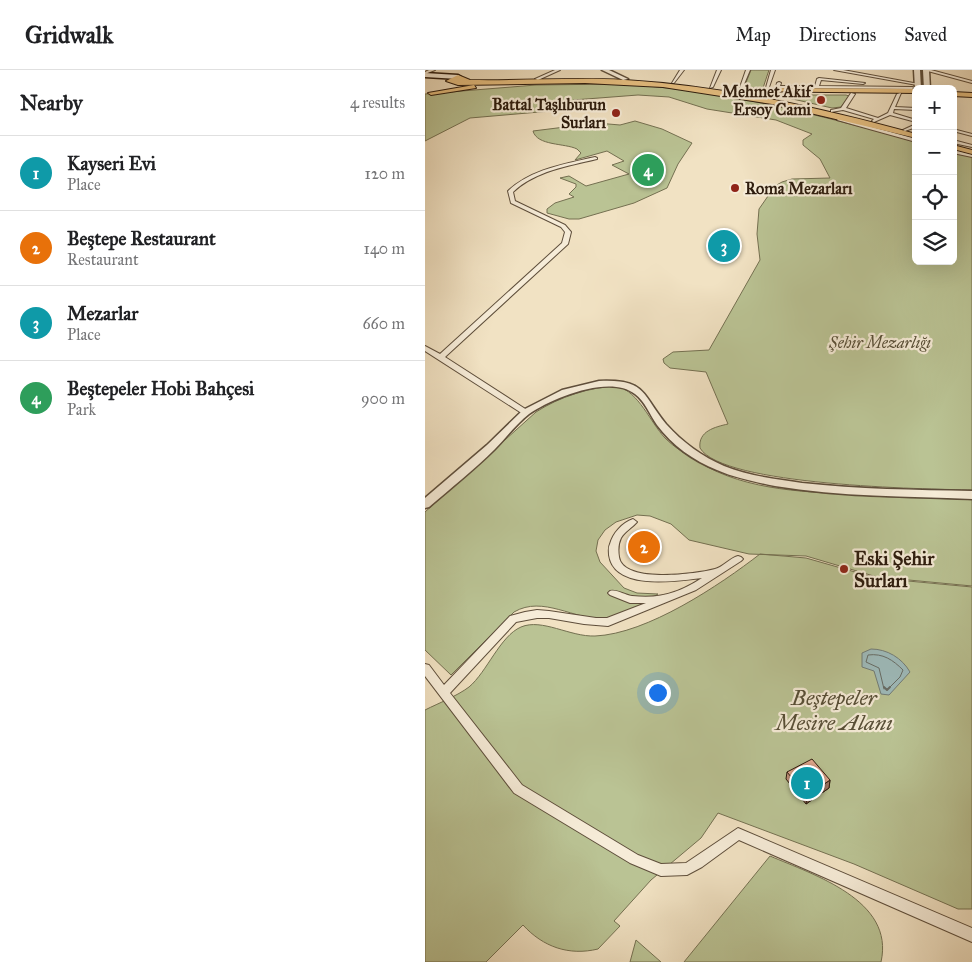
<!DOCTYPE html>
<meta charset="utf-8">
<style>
:root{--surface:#fff;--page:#f2f2f2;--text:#202124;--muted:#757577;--line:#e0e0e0;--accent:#111827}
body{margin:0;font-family:"IM FELL Great Primer",serif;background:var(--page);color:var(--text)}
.controls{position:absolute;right:15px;top:15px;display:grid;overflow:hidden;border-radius:8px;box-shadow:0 5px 20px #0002}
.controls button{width:45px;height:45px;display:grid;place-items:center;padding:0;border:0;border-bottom:1px solid var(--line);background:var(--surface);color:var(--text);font:25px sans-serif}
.you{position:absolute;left:232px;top:622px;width:18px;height:18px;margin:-12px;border:4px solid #fff;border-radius:50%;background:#1a73e8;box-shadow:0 0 0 8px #1a73e833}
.badge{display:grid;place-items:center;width:32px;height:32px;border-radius:50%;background:var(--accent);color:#fff;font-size:16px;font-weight:700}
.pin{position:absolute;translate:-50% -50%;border:2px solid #fff;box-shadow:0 1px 5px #0006}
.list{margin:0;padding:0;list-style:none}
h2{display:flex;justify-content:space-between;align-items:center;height:65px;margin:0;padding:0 20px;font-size:21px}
h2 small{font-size:16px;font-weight:400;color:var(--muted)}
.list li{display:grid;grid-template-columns:32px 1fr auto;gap:15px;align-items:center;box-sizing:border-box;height:75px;padding:0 20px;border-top:1px solid var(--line)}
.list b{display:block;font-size:19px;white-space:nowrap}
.list p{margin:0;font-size:16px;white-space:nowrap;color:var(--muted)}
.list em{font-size:16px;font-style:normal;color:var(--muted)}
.icon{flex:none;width:28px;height:28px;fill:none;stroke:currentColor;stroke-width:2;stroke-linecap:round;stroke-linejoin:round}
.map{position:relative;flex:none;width:547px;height:892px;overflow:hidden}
header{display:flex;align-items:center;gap:30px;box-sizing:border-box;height:70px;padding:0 25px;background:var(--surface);border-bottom:1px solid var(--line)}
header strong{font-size:24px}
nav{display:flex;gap:28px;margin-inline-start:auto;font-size:18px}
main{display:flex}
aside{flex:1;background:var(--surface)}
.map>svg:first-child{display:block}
.green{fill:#bac394;stroke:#747051}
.water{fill:#9ebcbd;stroke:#717c77}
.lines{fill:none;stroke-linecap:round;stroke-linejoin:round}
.shore-far1{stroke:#666c66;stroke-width:1}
.shore{stroke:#666c66;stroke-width:2}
.minor-casing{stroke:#5e4e3b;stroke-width:2}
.tertiary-casing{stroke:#5e4e3b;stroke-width:3}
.secondary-casing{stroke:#2d1c0e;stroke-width:3}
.primary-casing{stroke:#2d1c0e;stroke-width:2}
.minor{fill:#f6ecd8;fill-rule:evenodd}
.tertiary{fill:#f6ecd8;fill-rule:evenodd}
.secondary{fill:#f6ecd8;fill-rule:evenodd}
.primary{fill:#e8c182;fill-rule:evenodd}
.wall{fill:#c8957f;stroke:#2d1c0e}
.shaded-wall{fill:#a37968;stroke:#2d1c0e}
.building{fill:#e9ad94;stroke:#2d1c0e}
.poi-dot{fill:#8f2418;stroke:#f6ecd8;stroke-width:2}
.labels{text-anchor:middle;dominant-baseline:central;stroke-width:4.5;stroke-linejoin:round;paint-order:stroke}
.far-poi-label{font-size:16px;font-weight:bold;fill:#2d1c0e;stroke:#f6ecd8;text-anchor:end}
.far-park-label{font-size:16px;font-style:italic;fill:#574e36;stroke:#f6ecd8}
.poi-label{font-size:19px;font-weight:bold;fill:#2d1c0e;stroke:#f6ecd8;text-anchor:start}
.near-park-label{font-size:22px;font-style:italic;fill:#574e36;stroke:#f6ecd8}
</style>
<header>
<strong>Gridwalk</strong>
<nav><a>Map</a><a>Directions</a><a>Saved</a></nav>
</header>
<main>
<aside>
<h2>Nearby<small>4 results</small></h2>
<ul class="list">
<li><span class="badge" style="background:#0f9aa8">1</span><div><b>Kayseri Evi</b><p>Place</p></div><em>120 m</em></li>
<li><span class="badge" style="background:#e8710a">2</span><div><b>Beştepe Restaurant</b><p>Restaurant</p></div><em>140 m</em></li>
<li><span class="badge" style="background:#0f9aa8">3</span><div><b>Mezarlar</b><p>Place</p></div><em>660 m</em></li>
<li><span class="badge" style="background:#2e9e5b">4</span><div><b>Beştepeler Hobi Bahçesi</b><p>Park</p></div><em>900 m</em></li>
</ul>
</aside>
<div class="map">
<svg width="547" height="892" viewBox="0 0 547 892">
<rect width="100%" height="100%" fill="#f1e2c3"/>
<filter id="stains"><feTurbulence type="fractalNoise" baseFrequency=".004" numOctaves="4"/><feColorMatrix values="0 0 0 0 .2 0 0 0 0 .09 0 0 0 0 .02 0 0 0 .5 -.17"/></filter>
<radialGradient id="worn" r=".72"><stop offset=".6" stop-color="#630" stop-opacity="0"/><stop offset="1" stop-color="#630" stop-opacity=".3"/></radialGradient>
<path class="green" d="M 326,0 L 344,0 L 337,21 L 318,20 Z
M 192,14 C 295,19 392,44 491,72 L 491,191 L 528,191 L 528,82 L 547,87 L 547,420 C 501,419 297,416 275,378 C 273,361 290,357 303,354 L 281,302 L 245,298 L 239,293 L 238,289 L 248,282 L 284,280 L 335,190 L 332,164 L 334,139 L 350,116 L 357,112 L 367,109 L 405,108 L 395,89 L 378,75 L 378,70 L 387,64 L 351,50 L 282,39 L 244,27 L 213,25 L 148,30 L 147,33 L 126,41 L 45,48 L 0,71 L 0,24 L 111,15 Z
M 365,25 L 421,25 L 424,26 L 416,37 L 407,38 L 359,27 Z
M 210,51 L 237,59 L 267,73 L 253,94 L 242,118 L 209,133 L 154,149 L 144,149 L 122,143 L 122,139 L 130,133 L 149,127 L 144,124 L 151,117 L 151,114 L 135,108 L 144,106 L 161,116 L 204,104 L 187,95 L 199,91 L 182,81 L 150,90 L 156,83 L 152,79 C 140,73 112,76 108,61 L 172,53 L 195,55 Z
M 192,316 C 214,322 225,352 240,368 C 250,378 262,385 274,392 C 322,422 386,422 440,425 C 476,427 511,429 547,429 L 547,516 L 452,507 L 381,486 L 324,484 L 264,470 L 246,454 L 225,446 L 212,445 L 191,452 L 180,460 L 173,470 L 171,481 L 175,492 L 199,518 L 212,523 L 233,524 C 217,533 199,548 180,549 C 149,550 118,525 89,542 L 26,605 L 0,580 L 0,442 L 111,342 C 134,327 165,317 192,316 Z
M 335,484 L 381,488 L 451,508 L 547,517 L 547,839 L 533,839 L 429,794 L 293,743 L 276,768 L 226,810 L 189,851 L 195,856 L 173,879 C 144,886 118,877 98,855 L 61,892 L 0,892 L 0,640 C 14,633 32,626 44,617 C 62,602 75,566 96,557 C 117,548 145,567 170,566 C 222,564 295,515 335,484 Z
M 345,786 C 389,805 470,830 456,892 L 259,892 Z
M 211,870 L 236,892 L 205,892 Z"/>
<path class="water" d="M 446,579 C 462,579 477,588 485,602 L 464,625 L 456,624 L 449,601 L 437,597 L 437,583 Z"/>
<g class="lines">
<path class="shore-far1" d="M 459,619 L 454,598 L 441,592 L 443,585 C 458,583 468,590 478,600 L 475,607 L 463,619"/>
<path class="shore" d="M 459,617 L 462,620 L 465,617"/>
<g class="minor-casing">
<path id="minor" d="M 4,0 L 10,0 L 0,4 L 0,2 Z
M 130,0 L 135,0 L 113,10 L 110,9 Z
M 255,0 L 259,0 L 249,13 L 247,13 Z
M 292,0 L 296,0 L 288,17 L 285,18 Z
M 321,0 L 325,0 L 317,19 L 314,20 Z
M 346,0 L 350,0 L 343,20 L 340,21 Z
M 409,0 L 418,0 L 494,14 L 492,15 Z
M 499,0 L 506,0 L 547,11 L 547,13 Z
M 394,8 L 440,13 L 438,14 L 396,10 L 394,16 L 487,17 L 489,18 L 487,19 L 353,18 L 351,17 L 352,13 L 354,12 L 356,13 L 355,16 L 390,16 L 392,9 Z
M 426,23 L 430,24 L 421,38 L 453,48 L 463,43 L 472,24 L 476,23 L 470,37 L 491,38 L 491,40 L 469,39 L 468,43 L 491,50 L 491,52 L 465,45 L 449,52 L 447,51 L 449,49 L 418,40 L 406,42 L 406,40 L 416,38 Z
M 414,48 L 491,69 L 491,72 L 412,50 Z
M 491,54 L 491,57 L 480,61 L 478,60 Z
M 528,59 L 547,64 L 547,66 L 528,61 Z
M 528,70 L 547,75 L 547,77 L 528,73 Z
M 528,80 L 547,85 L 547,87 L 528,83 Z
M 170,87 L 172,88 L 172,89 C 143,96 110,101 88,122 L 90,131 L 140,155 L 146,162 L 143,174 L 20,287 L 105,342 L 101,344 L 98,344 L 0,281 L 0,276 L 15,284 L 137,173 L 140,162 L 136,157 L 86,133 L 83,121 C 106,99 140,94 170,87 Z
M 208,449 L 212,452 C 207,458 200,461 196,468 C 193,474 193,480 194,487 C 198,514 271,504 290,499 C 298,497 305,488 313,486 L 316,487 L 318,489 L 316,491 L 271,520 L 183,556 L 159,554 L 124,548 L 112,548 L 91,552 L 25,623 L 97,715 L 213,785 L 236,794 L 261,793 L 313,758 L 547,858 L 547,872 L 314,770 L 277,797 L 262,805 L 236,806 L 205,793 L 89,723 L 0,606 L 0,594 L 4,595 L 19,615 L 85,546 L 100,542 L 112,540 L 124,541 L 171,548 L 182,548 L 221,533 L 205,533 L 185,525 L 183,523 L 185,521 C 192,519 199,525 207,526 C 236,529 253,523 277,508 C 252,511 189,521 184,485 C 184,481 183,478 185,474 C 188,463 197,453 208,449 Z"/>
</g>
<g class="tertiary-casing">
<path id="tertiary" d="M 177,0 L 184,0 L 203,9 L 198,10 Z
M 489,0 L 495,0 L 496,19 L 490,19 Z
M 498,0 L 504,0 L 505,19 L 499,19 Z
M 174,311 C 221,309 216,323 241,354 C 257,372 278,387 299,396 C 323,406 351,409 377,413 C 433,419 490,420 547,421 L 547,429 C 482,426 415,427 350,416 C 331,412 310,408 292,400 C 269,391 247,375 232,355 C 225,345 220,331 210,324 C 185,304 127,328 104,344 C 91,354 81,368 70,379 C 49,400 26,418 4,437 L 0,438 L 0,428 L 62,375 L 98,340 L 137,320 Z"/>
</g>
<g class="secondary-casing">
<path id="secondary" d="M 0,3 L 33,5 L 36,7 L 33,9 L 0,7 Z"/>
</g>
<g class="primary-casing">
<path id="primary" d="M 33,5 L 45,10 C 97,11 149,7 200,10 C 299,16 396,38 491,64 L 491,68 L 347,34 L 238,17 L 160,13 L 33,15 L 21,11 Z
M 49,15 L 51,18 L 6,25 L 3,23 Z
M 320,18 L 491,19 L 491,23 L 322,21 Z
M 528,22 L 547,23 L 547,27 L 528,26 Z
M 528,75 L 547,80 L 547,84 L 528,79 Z"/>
</g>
<use href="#minor" class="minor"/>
<use href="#tertiary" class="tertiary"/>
<use href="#secondary" class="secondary"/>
<use href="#primary" class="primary"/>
</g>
<path class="wall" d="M 362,702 L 405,710 L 404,718 L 381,734 L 361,709 Z"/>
<path class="shaded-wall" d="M 405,710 L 404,718 L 381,734 L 382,726 Z"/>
<path class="building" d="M 387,689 L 405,710 L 382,726 L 362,702 Z"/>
<g class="poi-dot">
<circle cx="396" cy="30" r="5"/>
<circle cx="191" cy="43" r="5"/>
<circle cx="310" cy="118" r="5"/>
<circle cx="419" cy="499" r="5"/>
</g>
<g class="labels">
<g class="far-poi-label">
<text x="386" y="21">Mehmet Akif<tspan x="386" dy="18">Ersoy Cami</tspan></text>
<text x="181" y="34">Battal Taşlıburun<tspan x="181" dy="18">Surları</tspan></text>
<text x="320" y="118" text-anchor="start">Roma Mezarları</text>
</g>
<g class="far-park-label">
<text x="455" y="272">Şehir Mezarlığı</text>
</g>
<g class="poi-label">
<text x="429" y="488">Eski Şehir<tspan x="429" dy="22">Surları</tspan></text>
</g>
<g class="near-park-label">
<text x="409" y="627">Beştepeler<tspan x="409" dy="25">Mesire Alanı</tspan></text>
</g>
</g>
<rect width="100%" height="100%" filter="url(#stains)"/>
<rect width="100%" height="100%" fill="url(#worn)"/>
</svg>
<div class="controls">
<button>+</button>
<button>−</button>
<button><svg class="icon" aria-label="locate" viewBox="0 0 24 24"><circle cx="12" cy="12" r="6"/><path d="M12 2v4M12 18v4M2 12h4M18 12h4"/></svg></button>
<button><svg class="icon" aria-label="layers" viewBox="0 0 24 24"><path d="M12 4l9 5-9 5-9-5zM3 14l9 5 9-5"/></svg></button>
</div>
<div class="you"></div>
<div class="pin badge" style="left:382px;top:713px;background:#0f9aa8">1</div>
<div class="pin badge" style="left:219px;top:477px;background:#e8710a">2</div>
<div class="pin badge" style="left:299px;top:176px;background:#0f9aa8">3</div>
<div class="pin badge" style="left:223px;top:100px;background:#2e9e5b">4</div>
</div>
</main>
